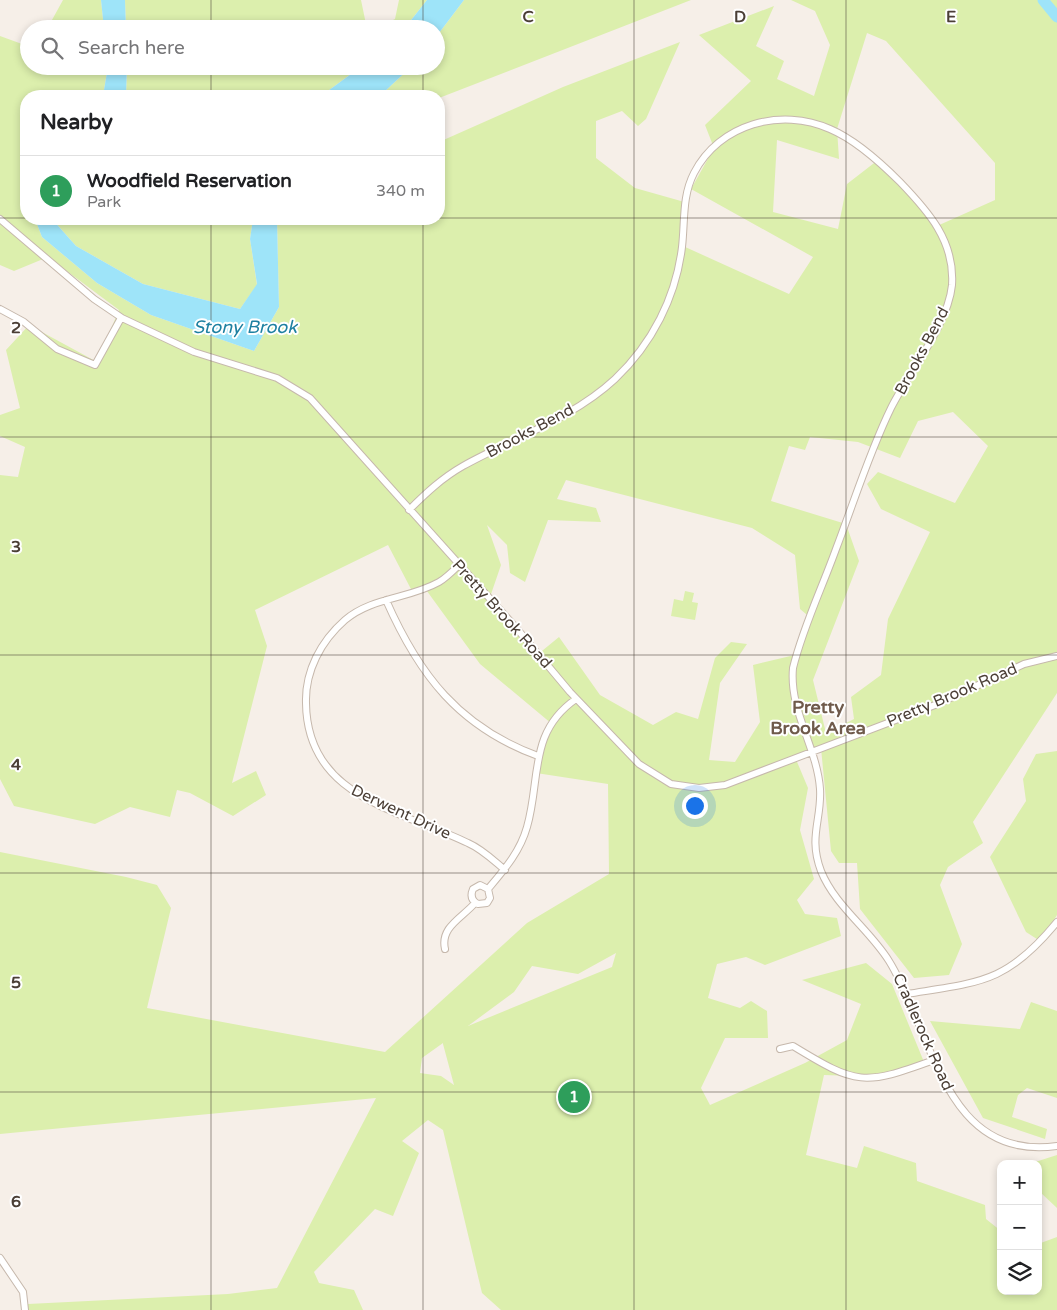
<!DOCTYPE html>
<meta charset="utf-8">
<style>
:root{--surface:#fff;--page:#f2f2f2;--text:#202124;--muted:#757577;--line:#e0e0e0;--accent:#7c3aed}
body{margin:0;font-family:"Varela Round",sans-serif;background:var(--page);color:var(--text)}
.controls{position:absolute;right:15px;bottom:15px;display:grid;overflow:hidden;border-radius:10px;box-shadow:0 2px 8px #0003}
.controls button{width:45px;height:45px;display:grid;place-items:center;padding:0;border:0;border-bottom:1px solid var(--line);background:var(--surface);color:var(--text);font:25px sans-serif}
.you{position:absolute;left:694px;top:805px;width:18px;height:18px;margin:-12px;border:4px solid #fff;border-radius:50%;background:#1a73e8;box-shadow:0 0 0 8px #1a73e833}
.badge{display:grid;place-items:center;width:32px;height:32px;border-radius:50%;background:var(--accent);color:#fff;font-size:16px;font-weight:700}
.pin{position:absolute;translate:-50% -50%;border:2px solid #fff;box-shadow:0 1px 5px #0006}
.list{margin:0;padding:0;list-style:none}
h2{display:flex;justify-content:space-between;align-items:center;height:65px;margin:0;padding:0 20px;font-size:21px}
h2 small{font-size:16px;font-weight:400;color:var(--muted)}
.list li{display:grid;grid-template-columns:32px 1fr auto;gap:15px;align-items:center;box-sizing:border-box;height:70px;padding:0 20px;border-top:1px solid var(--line)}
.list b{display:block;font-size:19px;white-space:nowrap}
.list p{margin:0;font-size:16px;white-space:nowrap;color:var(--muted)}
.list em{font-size:16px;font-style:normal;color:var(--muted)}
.icon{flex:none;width:28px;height:28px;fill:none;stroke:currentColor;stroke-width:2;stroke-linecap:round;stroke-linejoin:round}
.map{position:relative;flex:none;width:1057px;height:1310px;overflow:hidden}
.search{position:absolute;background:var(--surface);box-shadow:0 2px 8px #0003;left:20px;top:20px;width:425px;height:55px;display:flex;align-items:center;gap:12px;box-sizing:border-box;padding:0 18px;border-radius:28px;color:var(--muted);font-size:19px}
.panel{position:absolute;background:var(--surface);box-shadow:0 2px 8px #0003;left:20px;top:90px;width:425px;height:135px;border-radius:20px}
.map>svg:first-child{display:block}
.green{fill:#dcefad;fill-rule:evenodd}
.water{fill:#9ee4f9}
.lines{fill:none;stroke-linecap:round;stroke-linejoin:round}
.river{stroke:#9ee4f9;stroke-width:11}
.minor-casing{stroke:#c6b8ac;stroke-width:8}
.minor{stroke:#fff;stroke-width:6}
.grid{fill:none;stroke:#4b3f36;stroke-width:1;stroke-opacity:0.55}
.labels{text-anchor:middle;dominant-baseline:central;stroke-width:4;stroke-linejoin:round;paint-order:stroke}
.street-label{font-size:16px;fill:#4b3f36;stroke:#fff}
.water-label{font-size:18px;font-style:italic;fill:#1e80a1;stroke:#fff}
.neighbourhood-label{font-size:18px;font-weight:bold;fill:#6f5a4b;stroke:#fff}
.grid-label{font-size:16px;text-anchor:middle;font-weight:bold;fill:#4b3f36;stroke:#fff;stroke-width:4;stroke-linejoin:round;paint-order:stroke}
</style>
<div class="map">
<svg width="1057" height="1310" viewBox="0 0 1057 1310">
<rect width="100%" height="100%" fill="#f6efe8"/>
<path class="green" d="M 63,0 L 101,0 L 104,29 L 47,29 Z
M 125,0 L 361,0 L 367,29 L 126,29 Z
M 399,0 L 427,0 L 404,29 L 375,29 L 395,19 Z
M 464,0 L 691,0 L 439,98 L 439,96 L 373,96 L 383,93 L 412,66 L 436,66 L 436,37 Z
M 791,0 L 1057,0 L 1057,693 L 973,822 L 983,843 L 948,867 L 940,885 L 962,944 L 949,975 L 914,978 L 860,909 L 857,863 L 839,863 L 831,851 L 821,748 L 795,757 L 808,788 L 800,830 L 814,879 L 797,900 L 805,914 L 837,918 L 841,936 L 765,965 L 746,957 L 717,964 L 708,998 L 740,1008 L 751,1001 L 767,1011 L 768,1038 L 725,1038 L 701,1088 L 710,1105 L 805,1063 L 847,1040 L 861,1004 L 802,980 L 866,963 L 892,984 L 924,1062 L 884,1077 L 824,1075 L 806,1155 L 857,1168 L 864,1146 L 916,1163 L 917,1181 L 985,1205 L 986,1219 L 1001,1231 L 1001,1291 L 1038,1291 L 1038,1244 L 1057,1237 L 1057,1310 L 501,1310 L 482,1293 L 443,1130 L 428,1120 L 402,1141 L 419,1153 L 393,1216 L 375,1209 L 314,1272 L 319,1283 L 354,1290 L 363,1310 L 25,1310 L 28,1304 L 228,1294 L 277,1288 L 376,1098 L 0,1134 L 0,852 L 126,877 L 157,885 L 171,908 L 147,1008 L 385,1052 L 527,923 L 609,874 L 608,784 L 536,773 L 552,724 L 480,664 L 424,587 L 412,591 L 388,545 L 255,610 L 267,646 L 232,783 L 256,771 L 266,795 L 233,816 L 190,793 L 177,790 L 170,817 L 130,807 L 95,824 L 14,806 L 0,779 L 0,475 L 18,477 L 25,447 L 0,436 L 0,415 L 20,408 L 6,350 L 29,325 L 97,362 L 119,310 L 48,257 L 14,271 L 0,265 L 0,36 L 22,44 L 29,40 L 29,66 L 108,66 L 103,96 L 26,96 L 26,219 L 35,219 L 42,237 L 97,283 L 151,315 L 254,351 L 279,307 L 277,219 L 439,219 L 439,142 L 563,87 L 680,42 L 646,119 L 638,126 L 622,111 L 596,121 L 596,158 L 635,188 L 688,203 L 683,246 L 789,294 L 813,257 L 691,189 L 714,148 L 705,125 L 751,81 L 699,35 L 774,6 L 756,46 L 784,61 L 777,79 L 814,96 L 830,45 L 815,11 ZM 867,33 L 886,41 L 995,163 L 995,200 L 937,226 L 878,160 L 847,184 L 838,229 L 773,212 L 777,140 L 839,159 L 837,129 ZM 953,412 L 988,446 L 955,503 L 878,472 L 867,484 L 881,509 L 930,532 L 888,619 L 881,675 L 851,697 L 854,719 L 826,733 L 813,680 L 859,561 L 846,524 L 771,501 L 789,446 L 805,450 L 810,437 L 858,442 L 900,458 L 918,421 ZM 566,480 L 752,528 L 795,555 L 800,609 L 812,619 L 799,654 L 753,665 L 760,722 L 735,762 L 709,760 L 720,683 L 747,644 L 731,642 L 715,658 L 698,719 L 676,712 L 653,725 L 600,695 L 559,637 L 537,655 L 489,600 L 501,565 L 487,525 L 507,545 L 510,573 L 525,582 L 548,520 L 601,522 L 596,508 L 557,499 ZM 616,953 L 612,967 L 468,1026 L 514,992 L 532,966 L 578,974 ZM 443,1043 L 443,1044 L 454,1085 L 441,1076 L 420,1073 L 422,1058 Z
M 127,66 L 362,66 L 321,96 L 126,96 Z
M 52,219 L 253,219 L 250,239 L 257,285 L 240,309 L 143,284 L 76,246 Z
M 685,591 L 694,593 L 692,602 L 698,603 L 695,620 L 671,616 L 674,599 L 683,601 Z
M 1057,751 L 1057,915 L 1040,941 L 1026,932 L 990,857 L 1026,801 L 1023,779 L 1036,754 Z
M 1031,1002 L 1057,1011 L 1057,1098 L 1027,1088 L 1018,1095 L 1012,1117 L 1047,1129 L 1045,1139 L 983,1118 L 930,1021 L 1020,1029 Z
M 1057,1155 L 1057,1208 L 1040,1192 L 1038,1164 L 1032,1163 Z"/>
<path class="water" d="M 101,0 L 125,0 L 126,29 L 104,29 Z
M 427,0 L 464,0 L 436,37 L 436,29 L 404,29 Z
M 108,66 L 127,66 L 126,96 L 103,96 Z
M 362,66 L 412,66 L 383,93 L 373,96 L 321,96 Z
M 35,219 L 52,219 L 76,246 L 143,284 L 240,309 L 257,284 L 250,239 L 253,219 L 277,219 L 279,307 L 254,351 L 151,315 L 97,283 L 42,237 Z"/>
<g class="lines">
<path class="river" d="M 1043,0 L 1057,17"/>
<g class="minor-casing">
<path id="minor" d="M 0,219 L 94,299 L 122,318 L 194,352 L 277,378 L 310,398 L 518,630 L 570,692 L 639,764 L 671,784 L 699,788 L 725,785 L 935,705 L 1024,664 L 1057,656
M 0,309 L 24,322 L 57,349 L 95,365 L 121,318
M 409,510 C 426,493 442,478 463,466 C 513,438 572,419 615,379 C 652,344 676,297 682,247 C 685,221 682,196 694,173 C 719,124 781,107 830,129 C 856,140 880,162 900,182 C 928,211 955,241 952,285 C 948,325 909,372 891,408 C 869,453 854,502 836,549 C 822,588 803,627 793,668 C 789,711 817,747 820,789 C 822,819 808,837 821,871 C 835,906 869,929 889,961 C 933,1031 943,1162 1057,1146
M 459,565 C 453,571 446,578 439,582 C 409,599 372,597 345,620 C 321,641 305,671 306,703 C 307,798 400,810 468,843 C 482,849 493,860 505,870
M 386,600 C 419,675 459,727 538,756
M 488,889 L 490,898 L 487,903 L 478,904 C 472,901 470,896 473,889 L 480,885 L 488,889 C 504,870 520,852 527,827 C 541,779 528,732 576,699
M 445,949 C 440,927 462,918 475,903
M 907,994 C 981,982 1007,983 1057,922
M 780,1049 L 793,1046 C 857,1085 863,1086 934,1060
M 0,1258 L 23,1292 L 25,1310"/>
</g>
<use href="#minor" class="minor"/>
</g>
<path class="grid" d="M 211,0 L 211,29M 423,0 L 423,29M 634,0 L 634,1310M 846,0 L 846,1310M 211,66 L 211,96M 423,66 L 423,96M 0,218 L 26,218M 439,218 L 1057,218M 211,219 L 211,1310M 423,219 L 423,1310M 0,437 L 1057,437M 0,655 L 1057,655M 0,873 L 1057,873M 0,1092 L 1057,1092"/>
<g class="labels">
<g class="street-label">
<text transform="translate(922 351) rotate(-62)">Brooks Bend</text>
<text transform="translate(530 431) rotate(-28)">Brooks Bend</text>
<text transform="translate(502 614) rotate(48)">Pretty Brook Road</text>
<text transform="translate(952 695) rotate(-23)">Pretty Brook Road</text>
<text transform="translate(401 812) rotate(25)">Derwent Drive</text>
<text transform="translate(923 1032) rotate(66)">Cradlerock Road</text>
</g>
<g class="water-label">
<text x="245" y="327">Stony Brook</text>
</g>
<g class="neighbourhood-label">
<text x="818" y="707">Pretty<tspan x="818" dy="21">Brook Area</tspan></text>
</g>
</g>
<g class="grid-label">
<text x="528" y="22">C</text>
<text x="740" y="22">D</text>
<text x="951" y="22">E</text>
<text x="16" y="333">2</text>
<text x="16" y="552">3</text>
<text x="16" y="770">4</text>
<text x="16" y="988">5</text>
<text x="16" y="1207">6</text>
</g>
</svg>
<div class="controls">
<button>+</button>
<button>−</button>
<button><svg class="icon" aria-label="layers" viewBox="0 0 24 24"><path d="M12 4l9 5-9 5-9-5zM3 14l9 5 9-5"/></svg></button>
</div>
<div class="you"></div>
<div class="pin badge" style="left:574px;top:1097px;background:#2e9e5b">1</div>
<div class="search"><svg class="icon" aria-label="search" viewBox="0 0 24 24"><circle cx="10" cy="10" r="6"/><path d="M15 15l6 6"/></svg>Search here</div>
<section class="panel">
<h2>Nearby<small></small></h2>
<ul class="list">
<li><span class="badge" style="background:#2e9e5b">1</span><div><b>Woodfield Reservation</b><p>Park</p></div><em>340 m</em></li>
</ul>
</section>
</div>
